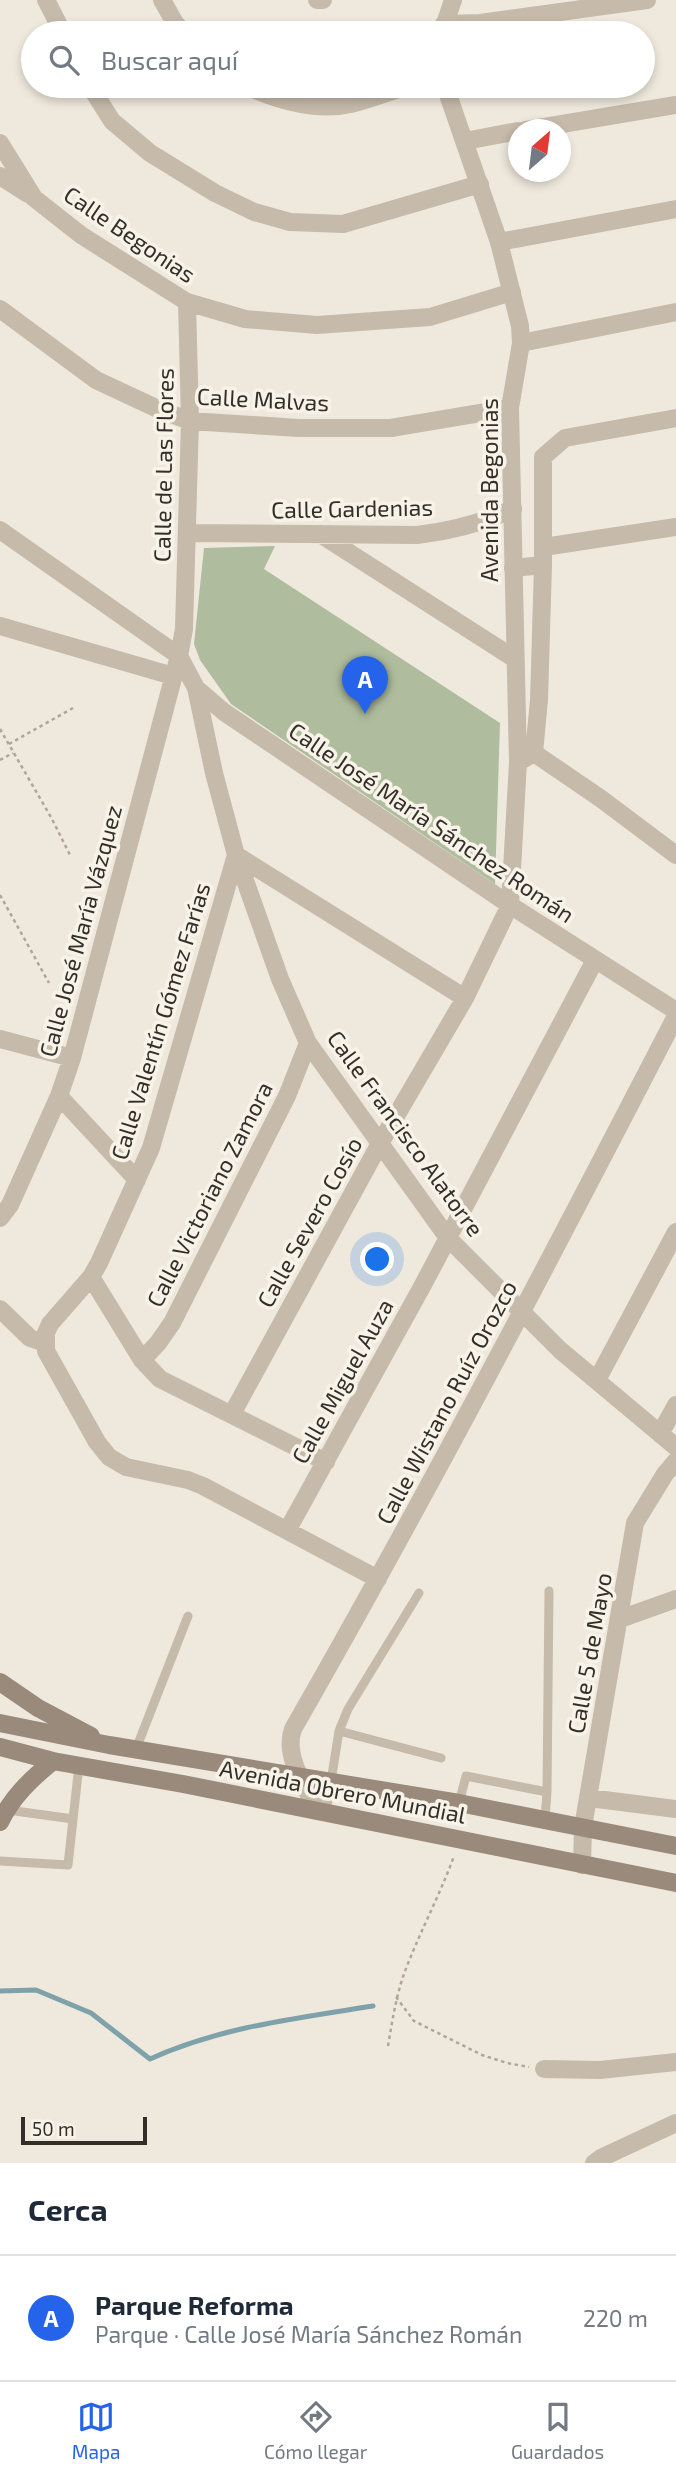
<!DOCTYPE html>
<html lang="es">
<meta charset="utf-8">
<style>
:root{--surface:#fff;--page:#f6f6f7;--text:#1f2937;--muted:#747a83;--line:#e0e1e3;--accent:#2563eb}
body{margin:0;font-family:"Exo 2",sans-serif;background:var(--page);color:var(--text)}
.compass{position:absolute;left:508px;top:119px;width:63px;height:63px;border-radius:50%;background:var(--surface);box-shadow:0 4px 10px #0003;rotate:28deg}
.scale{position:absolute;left:21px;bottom:18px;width:126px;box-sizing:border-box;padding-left:7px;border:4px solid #342e29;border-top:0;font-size:19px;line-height:24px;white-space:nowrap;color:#342e29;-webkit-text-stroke:5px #f8f3e9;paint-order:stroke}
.you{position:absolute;left:378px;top:1260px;width:24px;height:24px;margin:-18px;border:5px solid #fff;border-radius:50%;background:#1a73e8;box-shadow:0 0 0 10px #1a73e833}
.badge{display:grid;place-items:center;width:46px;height:46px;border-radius:50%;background:var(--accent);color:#fff;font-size:23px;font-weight:700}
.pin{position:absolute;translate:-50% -58px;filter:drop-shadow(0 2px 4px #0008)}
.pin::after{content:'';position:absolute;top:37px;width:24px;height:21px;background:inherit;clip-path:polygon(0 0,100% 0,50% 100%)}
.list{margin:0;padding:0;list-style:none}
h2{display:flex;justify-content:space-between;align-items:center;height:91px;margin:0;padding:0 28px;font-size:30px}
h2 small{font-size:23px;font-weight:400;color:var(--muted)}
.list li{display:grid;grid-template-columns:46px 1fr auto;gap:21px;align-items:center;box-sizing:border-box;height:126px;padding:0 28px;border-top:2px solid var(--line)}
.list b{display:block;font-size:26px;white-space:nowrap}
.list p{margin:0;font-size:23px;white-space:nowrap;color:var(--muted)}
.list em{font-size:23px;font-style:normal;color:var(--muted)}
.icon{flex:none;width:38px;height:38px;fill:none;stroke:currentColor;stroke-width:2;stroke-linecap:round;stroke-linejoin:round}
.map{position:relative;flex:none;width:676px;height:2163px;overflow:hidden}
.search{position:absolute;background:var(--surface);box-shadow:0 4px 10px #0003;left:21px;right:21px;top:21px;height:77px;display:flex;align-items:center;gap:18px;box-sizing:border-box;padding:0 24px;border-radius:38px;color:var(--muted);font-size:26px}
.sheet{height:217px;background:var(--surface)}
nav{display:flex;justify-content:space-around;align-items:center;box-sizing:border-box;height:98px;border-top:2px solid var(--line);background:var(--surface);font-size:19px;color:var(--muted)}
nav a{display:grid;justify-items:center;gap:4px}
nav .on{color:var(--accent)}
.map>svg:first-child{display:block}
.green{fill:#afbd9e}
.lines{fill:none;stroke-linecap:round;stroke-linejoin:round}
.stream{stroke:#7fa2aa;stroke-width:5}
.path{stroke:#b2a594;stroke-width:2.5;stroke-dasharray:3.5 3.5;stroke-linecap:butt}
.service{stroke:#c6baaa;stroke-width:9}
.minor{stroke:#c6baaa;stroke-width:18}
.tertiary{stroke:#c6baaa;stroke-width:18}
.secondary{stroke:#9a8a7b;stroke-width:18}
.labels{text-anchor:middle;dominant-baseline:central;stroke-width:7;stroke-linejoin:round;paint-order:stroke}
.street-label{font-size:23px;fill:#342e29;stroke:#f8f3e9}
</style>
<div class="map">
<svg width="676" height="2163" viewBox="0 0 676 2163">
<rect width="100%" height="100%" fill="#efe9dd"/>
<path class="green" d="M 275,546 L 264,569 L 500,723 L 495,884 L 231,704 L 200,660 L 194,644 L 204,548 Z"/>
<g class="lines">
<path class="stream" d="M 0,1991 L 36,1990 L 91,2013 L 150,2059 C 220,2027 298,2018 373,2006"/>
<path class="path" d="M 0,729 L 52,819 L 71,857
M 9,744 L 73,708
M 0,760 L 13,753
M 0,895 L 49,983
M 396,1997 L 414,2021 L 482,2055 L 507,2063 L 529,2067
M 388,2046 C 393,2017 397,1989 409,1961 C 423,1926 441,1892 454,1856"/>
<path class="service" d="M 339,1731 L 441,1758
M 136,1749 L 188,1616
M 547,1792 L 549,1591
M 459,1803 L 466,1776 L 547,1792 L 545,1819
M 8,1810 L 73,1819
M 326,1813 L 339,1731 L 348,1709 L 419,1593
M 0,1861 L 68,1865 L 79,1765"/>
<path class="minor" d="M 46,0 L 63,33
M 162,0 L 175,23 L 185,33
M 317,0 L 323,0
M 444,24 L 480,23 L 647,0
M 90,86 L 112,121 L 150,153 L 215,193 L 254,212 L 290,222 L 343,224 L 480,184
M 246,86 C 277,100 315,112 351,104 C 370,99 389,92 408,86
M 526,130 L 676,105
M 465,141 L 518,131
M 0,143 L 34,198 L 81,235 L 187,302 L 245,319 L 317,325 L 430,317 L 512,292
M 0,176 L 28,194
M 499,242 L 676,209
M 0,309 L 96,380 L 158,409 L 190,421 L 299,428 L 391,428 L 510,408
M 521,343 L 676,312
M 0,530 L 179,656 L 196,688 L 224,712 L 510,905 L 465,998 L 379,1145 L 232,1414
M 188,533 L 417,535 C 451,531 482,523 513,509
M 320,534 L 515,659
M 544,547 L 676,527
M 513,568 L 543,565 L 543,457 L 565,438 L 676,418
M 0,626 L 173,676
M 196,688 L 214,773 L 236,855 L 280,979 L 308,1043 L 448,1238 L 560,1350 L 676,1447
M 522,760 L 534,753 L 600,798 L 676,855
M 0,1039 L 72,1058
M 59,1096 L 137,1180
M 0,1218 L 10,1205 L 59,1096 L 72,1058 L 179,656 L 184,629 L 190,421 L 187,302
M 91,1277 L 142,1360 L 160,1379 L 326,1462
M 0,1309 L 30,1338 L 45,1343
M 142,1360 L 158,1343 L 172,1323 L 287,1096 L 308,1043
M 597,1380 L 676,1232
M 660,1434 L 676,1405
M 288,1529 L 424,1283 L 595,960
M 378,1579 L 203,1486 L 188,1480 L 126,1467 L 109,1457 L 97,1442 L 46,1351 L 46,1333 L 50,1324 L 91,1277 L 99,1263 L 151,1148 L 236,855 L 465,998
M 620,1619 L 676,1599
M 589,1798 L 676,1809
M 318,1811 C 306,1788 283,1756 293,1729 C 427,1495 552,1256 676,1016
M 582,1865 L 583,1827 L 635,1523 L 665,1474 L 676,1461
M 544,2069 L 600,2070 L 676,2062
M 594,2163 L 601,2158 L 676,2123"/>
<path class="tertiary" d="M 442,33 L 453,0
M 445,86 L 499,242 L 520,326 L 521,343 L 510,408 L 518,762 L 510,905 L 676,1011
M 534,753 L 539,700 L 543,565"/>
<path class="secondary" d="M 0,1682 L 38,1708 L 91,1736
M 0,1723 L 109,1745 L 459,1803 L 676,1846
M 0,1747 L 53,1761 L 183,1784 L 676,1883
M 0,1822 C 12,1797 31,1779 53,1761"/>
</g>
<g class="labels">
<g class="street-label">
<text transform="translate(130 234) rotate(34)">Calle Begonias</text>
<text transform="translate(263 399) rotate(3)">Calle Malvas</text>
<text transform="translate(163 465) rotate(-89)">Calle de Las Flores</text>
<text transform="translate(489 490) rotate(-90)">Avenida Begonias</text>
<text transform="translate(352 508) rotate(-1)">Calle Gardenias</text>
<text transform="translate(432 822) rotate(34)">Calle José María Sánchez Román</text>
<text transform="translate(80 931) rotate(-75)">Calle José María Vázquez</text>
<text transform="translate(160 1021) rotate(-73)">Calle Valentín Gómez Farías</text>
<text transform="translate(406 1133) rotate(54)">Calle Francisco Alatorre</text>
<text transform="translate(209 1194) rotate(-63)">Calle Victoriano Zamora</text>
<text transform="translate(309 1222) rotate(-61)">Calle Severo Cosío</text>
<text transform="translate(342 1381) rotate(-61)">Calle Miguel Auza</text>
<text transform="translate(446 1402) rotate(-62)">Calle Wistano Ruíz Orozco</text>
<text transform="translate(589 1653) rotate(-80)">Calle 5 de Mayo</text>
<text transform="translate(343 1791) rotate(11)">Avenida Obrero Mundial</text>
</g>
</g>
</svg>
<svg class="compass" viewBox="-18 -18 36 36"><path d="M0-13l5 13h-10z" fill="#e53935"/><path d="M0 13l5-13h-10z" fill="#747a83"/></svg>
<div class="scale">50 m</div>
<div class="you"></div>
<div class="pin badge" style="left:365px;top:714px">A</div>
<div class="search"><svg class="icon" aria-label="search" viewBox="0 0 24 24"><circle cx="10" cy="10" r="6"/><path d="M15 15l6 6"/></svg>Buscar aquí</div>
</div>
<section class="sheet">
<h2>Cerca<small></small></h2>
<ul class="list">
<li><span class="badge">A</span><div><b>Parque Reforma</b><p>Parque · Calle José María Sánchez Román</p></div><em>220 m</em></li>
</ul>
</section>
<nav>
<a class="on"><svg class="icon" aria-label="map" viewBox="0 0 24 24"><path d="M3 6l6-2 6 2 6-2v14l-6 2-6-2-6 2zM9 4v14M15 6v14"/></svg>Mapa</a>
<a><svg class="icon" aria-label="directions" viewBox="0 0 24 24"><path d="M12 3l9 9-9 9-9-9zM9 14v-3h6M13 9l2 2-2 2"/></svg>Cómo llegar</a>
<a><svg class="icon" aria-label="saved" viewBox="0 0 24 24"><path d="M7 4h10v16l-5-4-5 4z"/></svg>Guardados</a>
</nav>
